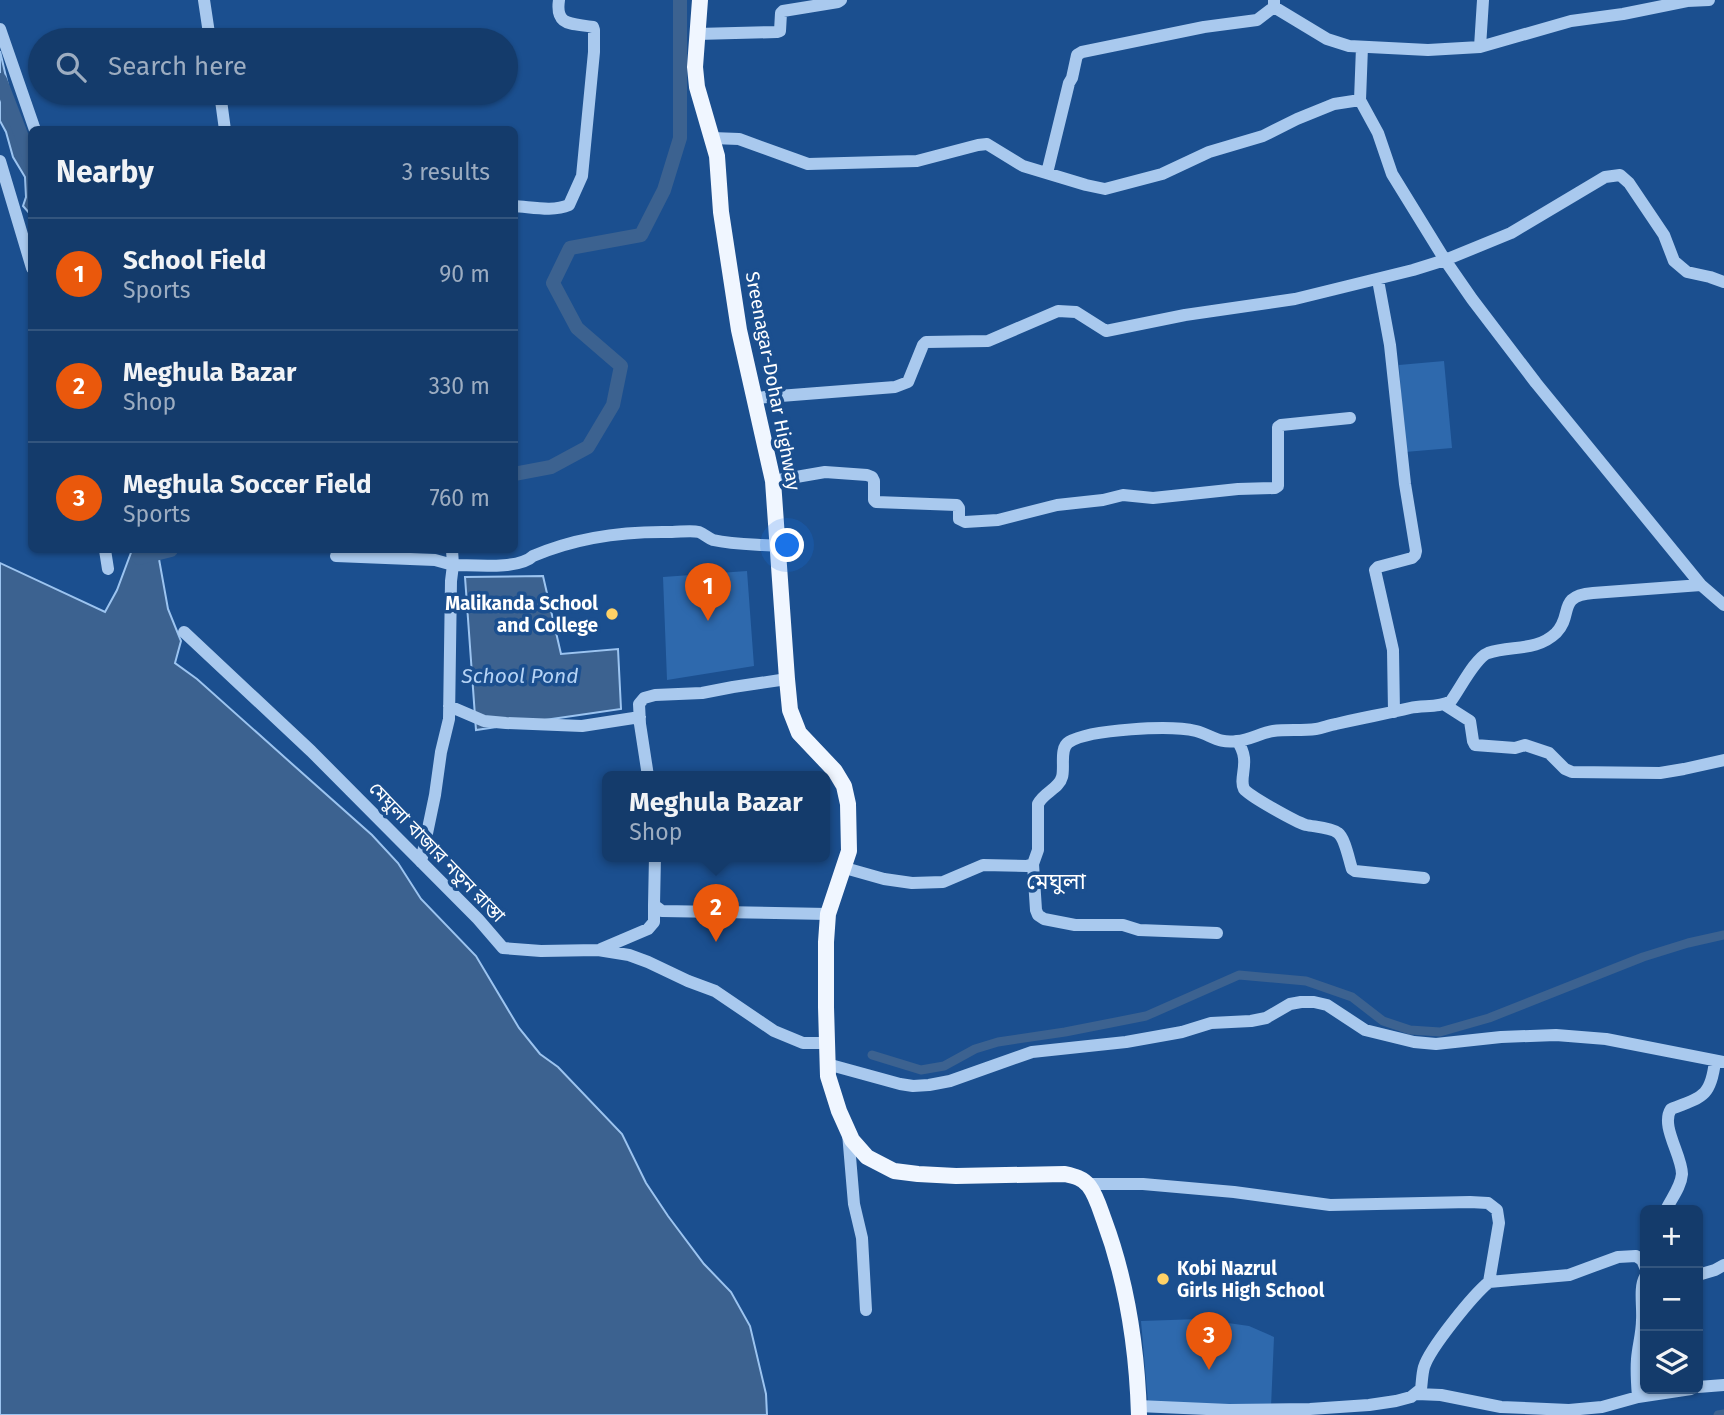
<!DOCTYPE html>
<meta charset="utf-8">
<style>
:root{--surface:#143b6b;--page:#214673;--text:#f1f3f6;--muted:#9dadc1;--line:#33557e;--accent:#ea580c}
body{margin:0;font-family:"Fira Sans","Noto Sans Bengali",sans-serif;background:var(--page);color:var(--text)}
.controls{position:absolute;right:21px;bottom:21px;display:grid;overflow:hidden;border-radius:10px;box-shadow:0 2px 5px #0004}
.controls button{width:63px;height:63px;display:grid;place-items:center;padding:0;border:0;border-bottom:2px solid var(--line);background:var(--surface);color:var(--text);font:35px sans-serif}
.you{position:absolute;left:788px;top:546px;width:24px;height:24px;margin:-18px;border:5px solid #fff;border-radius:50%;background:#1a73e8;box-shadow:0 0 0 10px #1a73e833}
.badge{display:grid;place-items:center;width:46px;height:46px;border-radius:50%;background:var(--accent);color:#fff;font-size:23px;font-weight:700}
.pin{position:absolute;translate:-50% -58px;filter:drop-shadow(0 2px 4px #0008)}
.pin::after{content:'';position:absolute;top:37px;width:24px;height:21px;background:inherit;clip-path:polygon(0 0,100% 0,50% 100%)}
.popup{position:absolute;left:602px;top:771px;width:228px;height:91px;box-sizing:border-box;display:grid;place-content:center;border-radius:10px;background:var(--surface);filter:drop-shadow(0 2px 5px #0005);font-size:23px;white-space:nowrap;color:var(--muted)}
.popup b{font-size:26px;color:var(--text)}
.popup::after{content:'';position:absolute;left:50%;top:100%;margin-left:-14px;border:14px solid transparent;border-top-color:var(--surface)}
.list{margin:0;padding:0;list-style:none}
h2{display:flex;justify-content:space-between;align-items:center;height:91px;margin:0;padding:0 28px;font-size:30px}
h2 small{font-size:23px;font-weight:400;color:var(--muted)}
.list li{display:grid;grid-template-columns:46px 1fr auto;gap:21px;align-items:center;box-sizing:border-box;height:112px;padding:0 28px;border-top:2px solid var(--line)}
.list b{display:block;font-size:26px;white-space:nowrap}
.list p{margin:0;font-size:23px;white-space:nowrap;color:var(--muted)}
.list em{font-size:23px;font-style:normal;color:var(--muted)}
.icon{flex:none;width:38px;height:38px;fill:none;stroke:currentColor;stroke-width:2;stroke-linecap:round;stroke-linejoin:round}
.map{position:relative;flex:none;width:1724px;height:1415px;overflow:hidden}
.search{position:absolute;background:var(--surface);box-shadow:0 2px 5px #0004;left:28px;top:28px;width:490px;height:77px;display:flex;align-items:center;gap:18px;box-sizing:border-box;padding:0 24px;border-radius:38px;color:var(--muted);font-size:26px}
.panel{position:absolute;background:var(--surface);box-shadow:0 2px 5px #0004;left:28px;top:126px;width:490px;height:427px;border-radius:10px}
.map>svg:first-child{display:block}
.green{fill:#2e69ad}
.water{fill:#3c6290;stroke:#9cc4f0;stroke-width:2}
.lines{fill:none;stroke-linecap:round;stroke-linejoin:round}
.canal{stroke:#3c6290;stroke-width:9}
.river{stroke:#3c6290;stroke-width:14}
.minor{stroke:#a9c9ee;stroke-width:12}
.major{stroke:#f0f6ff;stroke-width:16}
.poi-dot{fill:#ffd166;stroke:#1b4f8f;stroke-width:2.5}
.labels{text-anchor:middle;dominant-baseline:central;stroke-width:7;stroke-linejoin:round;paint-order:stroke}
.street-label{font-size:19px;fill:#fff;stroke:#1b4f8f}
.poi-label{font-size:19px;font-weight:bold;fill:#fff;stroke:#1b4f8f;text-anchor:end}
.water-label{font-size:21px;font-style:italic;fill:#b5d3f5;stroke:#1b4f8f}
.quarter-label{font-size:23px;fill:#fff;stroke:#1b4f8f}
</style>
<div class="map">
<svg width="1724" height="1415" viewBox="0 0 1724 1415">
<rect width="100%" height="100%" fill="#1b4f8f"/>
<path class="green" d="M 1444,361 L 1452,448 L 1405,452 L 1399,365 Z
M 747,571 L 754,666 L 667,680 L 663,577 Z
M 1200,1319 L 1249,1326 L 1274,1337 L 1271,1407 L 1148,1402 L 1141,1321 Z"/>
<path class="water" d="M 0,51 L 17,124 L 31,163 L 31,215 L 23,206 L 26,197 L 25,177 L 13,157 L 6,132 L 0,121 Z
M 132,550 L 155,550 L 159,559 L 168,609 L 181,641 L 175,663 L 197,679 L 291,763 L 372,835 L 398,863 L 421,899 L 476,956 L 519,1028 L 540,1054 L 558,1067 L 622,1134 L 646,1183 L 668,1216 L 704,1264 L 731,1292 L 750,1326 L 766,1394 L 767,1415 L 0,1415 L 0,563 L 105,612 L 117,590 Z
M 543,576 L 561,654 L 618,649 L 621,709 L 476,730 L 465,577 Z"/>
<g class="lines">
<path class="canal" d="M 872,1055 L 921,1070 L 944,1066 L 975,1049 L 998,1042 L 1065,1032 L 1146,1016 L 1239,975 L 1306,981 L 1352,997 L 1383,1021 L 1410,1030 L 1440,1032 L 1489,1018 L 1643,957 L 1688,943 L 1724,935
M 1718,1415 L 1724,1414"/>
<path class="river" d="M 0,80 L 32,163
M 514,474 L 551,467 L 588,447 L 613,405 L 621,366 L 577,328 L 553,283 L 570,248 L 641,235 L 664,190 L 680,138 L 680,0
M 139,558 L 171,550"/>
<path class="minor" d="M 204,0 L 210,40
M 1274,7 L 1327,39 L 1349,46 L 1428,50 L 1480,47 L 1571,21 L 1623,14 L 1687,1 L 1709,0
M 0,29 L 35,130
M 697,34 L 777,32 L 780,31 L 781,13 L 783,11 L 838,2 L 841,0
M 1480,47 L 1483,0
M 220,93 L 225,130
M 1360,100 L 1362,47
M 712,138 L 739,139 L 808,164 L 917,161 L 978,145 L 987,144 L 1023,166 L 1086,185 L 1105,189 L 1162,174 L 1209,152 L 1263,136 L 1297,119 L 1334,104 L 1360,100 L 1378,133 L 1392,174 L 1445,260 L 1472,299 L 1536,383 L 1701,585 L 1724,605
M 0,161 L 32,268
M 1047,173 L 1069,83 L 1072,78 L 1077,55 L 1082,52 L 1204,27 L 1257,20 L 1274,7 L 1274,0
M 514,206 C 532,207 553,212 569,205 L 582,176 L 594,52 L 594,30 L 593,27 C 572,23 555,27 559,0
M 1378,280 L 1390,345 L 1405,484 L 1416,551 L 1415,555 L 1412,558 L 1378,567 L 1375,570 L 1393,650 L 1394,712
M 754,398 L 895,387 L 908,382 L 923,345 L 926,342 L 988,341 L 1058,311 L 1076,312 L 1106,331 L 1185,315 L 1295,299 L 1413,270 L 1445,260 L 1511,233 L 1605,177 L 1620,175 L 1629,183 L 1664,235 L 1674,261 L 1687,272 L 1710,277 L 1724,282
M 773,481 L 825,472 L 867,475 L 872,477 L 874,481 L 874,500 L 876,502 L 957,505 L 959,508 L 959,519 L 965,522 L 998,520 L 1057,505 L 1103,500 L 1123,495 L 1153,498 L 1238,489 L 1275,488 L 1278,486 L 1278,427 L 1281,425 L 1350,418
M 105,550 L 108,569
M 452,550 L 453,565 C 473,565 519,570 533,556 C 577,537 624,531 672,532 C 680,532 691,530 699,532 C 704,534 708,538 713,540 C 735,545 757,544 779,546
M 336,556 L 435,560 L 453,565 L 451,581 L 449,719 L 441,752 L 435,795 L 421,862
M 184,632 L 311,751 L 478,919 L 503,948 L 541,951 L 598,950 L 629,955 L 648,962 L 688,981 L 715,991 L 774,1031 L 803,1043 L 826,1043
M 1445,705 L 1470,721 L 1473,741 L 1475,745 L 1515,748 L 1525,745 L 1549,753 L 1565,769 L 1572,772 L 1660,773 L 1684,769 L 1724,760
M 449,706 L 484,721 L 506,723 L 582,726 L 640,717
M 1237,741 C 1252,761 1238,777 1244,789 C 1249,796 1296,822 1306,825 C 1315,827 1330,827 1338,833 C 1345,838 1349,860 1352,869 L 1355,871 L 1424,878
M 648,776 L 640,724 L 639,704 L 644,698 L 655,695 L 702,693 L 733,687 L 787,679
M 655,856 L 654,905 L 662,911 L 828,914
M 1033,864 L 1036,910 L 1038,915 L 1044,919 L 1075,925 L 1123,925 L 1139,930 L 1217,933
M 845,868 L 884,879 L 912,883 L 943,882 L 983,865 L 1027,866 L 1033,864 L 1038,850 L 1038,804 C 1044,792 1059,789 1062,777 C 1065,767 1059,748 1069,742 C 1090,729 1171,725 1196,731 C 1211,735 1219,744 1237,741 C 1249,740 1261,733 1273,731 C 1287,729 1301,731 1316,729 C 1323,728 1329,725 1336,724 C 1361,718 1385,714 1410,708 C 1424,705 1439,708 1451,701 C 1460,689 1475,658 1488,653 C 1511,645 1536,652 1556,633 C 1574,615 1556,596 1593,593 L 1701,585
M 601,949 L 648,929 L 654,922 L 654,905
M 827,1064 L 900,1084 L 913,1086 L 929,1085 L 950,1081 L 1032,1052 L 1126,1042 L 1182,1032 L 1211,1023 L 1251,1021 L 1266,1018 L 1290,1004 L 1301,1002 L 1314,1002 L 1327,1005 L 1365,1030 L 1414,1042 L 1436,1044 L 1501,1037 L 1556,1035 L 1606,1039 L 1724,1062
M 848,1133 L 854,1204 L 862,1238 L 866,1310
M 1087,1184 L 1143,1184 L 1234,1192 L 1330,1205 L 1470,1202 L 1488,1203 L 1497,1210 L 1499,1223 L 1489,1282
M 1666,1210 C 1671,1199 1681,1187 1682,1174 C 1682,1155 1660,1126 1671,1109 C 1703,1097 1711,1096 1715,1061
M 1698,1275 L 1715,1270 L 1724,1265
M 1698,1387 L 1724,1385
M 1417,1394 L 1441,1395 L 1501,1407 L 1569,1410 L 1602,1407 L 1638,1397 L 1691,1389
M 1638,1397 C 1637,1385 1636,1372 1637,1359 C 1638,1346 1642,1333 1642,1320 C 1643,1307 1639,1287 1645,1277
M 1138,1406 L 1229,1410 L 1310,1409 L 1369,1405 L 1396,1401 L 1411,1397 L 1421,1389 C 1422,1382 1422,1374 1424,1367 C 1430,1348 1473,1295 1489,1282 L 1569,1275 L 1618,1257 L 1636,1256 L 1642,1260 L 1645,1267"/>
<path class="major" d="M 700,0 L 695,67 L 697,87 L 717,156 L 721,212 L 739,330 L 773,481 L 787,679 L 790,710 L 799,733 L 835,771 L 844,786 L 848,804 L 849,851 L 828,914 L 826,942 L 826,1007 L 828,1076 L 839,1111 L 852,1140 L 867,1157 L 894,1171 L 918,1174 L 956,1176 L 1065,1174 C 1074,1176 1083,1178 1089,1186 C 1096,1195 1100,1209 1104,1220 C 1127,1282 1137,1348 1139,1415"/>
</g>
<g class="poi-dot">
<circle cx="612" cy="614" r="7"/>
<circle cx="1163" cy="1279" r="7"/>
</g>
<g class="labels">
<g class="street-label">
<text transform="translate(773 381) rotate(79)">Sreenagar-Dohar Highway</text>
<text transform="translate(437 852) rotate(46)">মেঘুলা বাজার নতুন রাস্তা</text>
</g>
<g class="poi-label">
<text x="598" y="603">Malikanda School<tspan x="598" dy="22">and College</tspan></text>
<text x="1177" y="1268" text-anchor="start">Kobi Nazrul<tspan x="1177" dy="22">Girls High School</tspan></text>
</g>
<g class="water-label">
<text x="520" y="676">School Pond</text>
</g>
<g class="quarter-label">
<text x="1056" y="881">মেঘুলা</text>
</g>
</g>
</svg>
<div class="controls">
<button>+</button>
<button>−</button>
<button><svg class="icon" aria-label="layers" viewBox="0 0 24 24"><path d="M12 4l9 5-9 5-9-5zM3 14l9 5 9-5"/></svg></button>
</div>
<div class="you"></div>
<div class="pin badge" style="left:708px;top:621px">1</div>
<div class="pin badge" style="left:716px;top:942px">2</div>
<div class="popup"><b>Meghula Bazar</b>Shop</div>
<div class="pin badge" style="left:1209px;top:1370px">3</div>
<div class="search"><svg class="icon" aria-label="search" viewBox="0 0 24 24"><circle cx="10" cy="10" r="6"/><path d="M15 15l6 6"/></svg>Search here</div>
<section class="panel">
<h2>Nearby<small>3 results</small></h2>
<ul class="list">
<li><span class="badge">1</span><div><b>School Field</b><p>Sports</p></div><em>90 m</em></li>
<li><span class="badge">2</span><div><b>Meghula Bazar</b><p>Shop</p></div><em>330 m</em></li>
<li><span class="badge">3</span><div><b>Meghula Soccer Field</b><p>Sports</p></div><em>760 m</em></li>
</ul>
</section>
</div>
